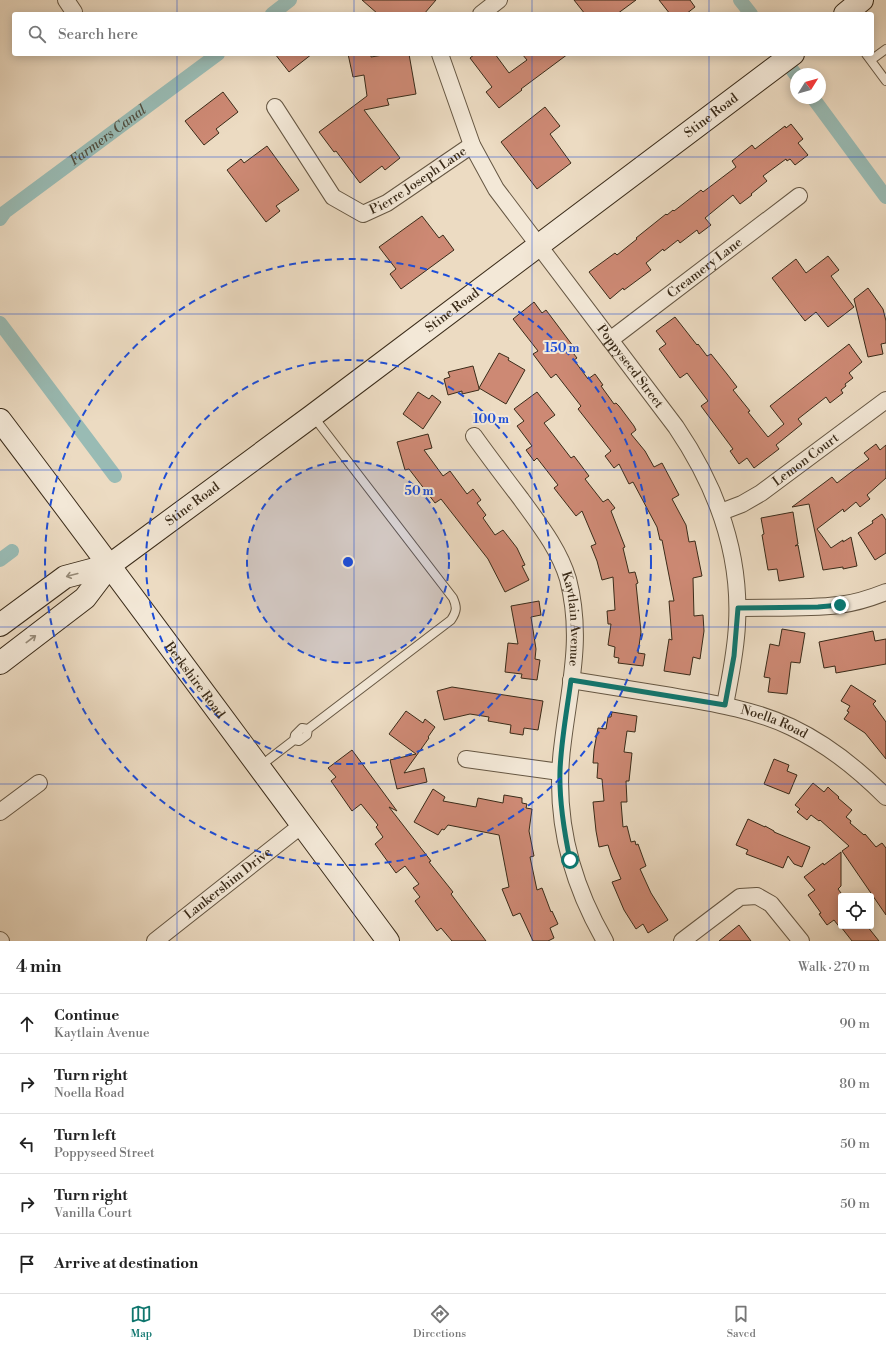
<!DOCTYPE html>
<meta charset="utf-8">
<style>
:root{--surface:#fff;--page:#f2f2f2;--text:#222;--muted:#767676;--line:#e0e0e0;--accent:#0f766e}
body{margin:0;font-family:"Libre Bodoni",serif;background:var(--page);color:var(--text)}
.controls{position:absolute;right:12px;bottom:12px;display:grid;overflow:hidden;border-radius:4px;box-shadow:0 2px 10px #0003}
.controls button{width:36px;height:36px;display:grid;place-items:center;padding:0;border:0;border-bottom:1px solid var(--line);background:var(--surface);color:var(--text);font:20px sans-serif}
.compass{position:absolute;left:790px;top:68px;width:36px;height:36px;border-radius:50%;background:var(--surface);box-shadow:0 2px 10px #0003;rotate:53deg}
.stop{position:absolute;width:12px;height:12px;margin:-9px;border:3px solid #0f766e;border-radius:50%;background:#fff}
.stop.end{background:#0f766e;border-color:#fff;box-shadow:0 1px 4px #0008}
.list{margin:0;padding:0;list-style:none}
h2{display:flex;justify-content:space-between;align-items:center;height:52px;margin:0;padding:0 16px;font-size:17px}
h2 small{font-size:13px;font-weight:400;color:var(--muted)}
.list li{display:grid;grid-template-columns:26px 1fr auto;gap:12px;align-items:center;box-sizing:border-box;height:60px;padding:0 16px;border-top:1px solid var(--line)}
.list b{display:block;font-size:15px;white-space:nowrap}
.list p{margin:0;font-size:13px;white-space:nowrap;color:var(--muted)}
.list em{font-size:13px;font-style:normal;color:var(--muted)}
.icon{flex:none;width:22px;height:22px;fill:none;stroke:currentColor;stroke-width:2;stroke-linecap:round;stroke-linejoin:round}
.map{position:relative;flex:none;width:886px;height:941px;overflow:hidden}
.search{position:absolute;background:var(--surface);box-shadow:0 2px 10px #0003;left:12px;right:12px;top:12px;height:44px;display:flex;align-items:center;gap:10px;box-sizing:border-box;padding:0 14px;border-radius:4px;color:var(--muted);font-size:15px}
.sheet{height:352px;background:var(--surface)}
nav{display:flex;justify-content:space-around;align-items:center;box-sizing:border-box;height:56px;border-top:1px solid var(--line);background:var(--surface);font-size:11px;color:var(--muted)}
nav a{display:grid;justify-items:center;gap:2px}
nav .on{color:var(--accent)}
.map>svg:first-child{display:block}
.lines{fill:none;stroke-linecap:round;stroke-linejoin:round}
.canal{stroke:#99bbb4;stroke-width:14}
.building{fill:#cd8974;stroke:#3a2b19}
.lane-casing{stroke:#665743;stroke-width:10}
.street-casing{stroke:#665743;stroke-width:18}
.secondary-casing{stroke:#3a2b19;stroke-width:24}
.lane{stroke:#f3e8d7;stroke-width:8}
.street{stroke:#f3e8d7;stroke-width:16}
.secondary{stroke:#f3e8d7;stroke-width:22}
.oneway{stroke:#968a78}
.route{stroke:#0f766e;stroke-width:5}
.grid{fill:none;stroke:#1d4ed8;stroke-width:1;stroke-opacity:0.55}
.ring{fill:none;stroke:#1d4ed8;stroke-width:2;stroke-dasharray:7 5}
.labels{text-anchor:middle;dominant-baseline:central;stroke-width:4;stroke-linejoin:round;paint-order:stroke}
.street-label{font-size:13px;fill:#3a2b19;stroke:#f3e8d7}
.water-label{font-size:14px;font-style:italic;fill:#524f40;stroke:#f3e8d7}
.centre{fill:#1d4ed8;stroke:#f3e8d7;stroke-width:2}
.ring-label{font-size:12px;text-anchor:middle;font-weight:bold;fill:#1d4ed8;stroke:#f3e8d7;stroke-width:4;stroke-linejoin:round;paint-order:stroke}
</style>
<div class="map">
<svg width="886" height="941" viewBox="0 0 886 941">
<rect width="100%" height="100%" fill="#ecdbc2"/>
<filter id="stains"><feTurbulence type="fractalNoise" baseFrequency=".005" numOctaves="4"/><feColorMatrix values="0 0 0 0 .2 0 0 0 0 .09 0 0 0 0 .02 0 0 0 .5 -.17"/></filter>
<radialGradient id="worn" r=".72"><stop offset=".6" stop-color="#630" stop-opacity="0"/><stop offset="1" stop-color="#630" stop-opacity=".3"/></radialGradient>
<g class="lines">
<g class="canal">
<path d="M 740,0 L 751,14"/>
<path d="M 272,14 L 290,0"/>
<path d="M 781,55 L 796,75"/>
<path d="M 813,98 L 886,197"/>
<path id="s1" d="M 0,219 L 5,212 L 218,54"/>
<path d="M 0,323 L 115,476"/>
<path d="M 0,560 L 12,551"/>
</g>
</g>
<path class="building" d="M 362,0 L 436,0 L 424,14 L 378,14 Z
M 574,0 L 636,0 L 617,14 L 585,14 Z
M 659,0 L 690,0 L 695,7 L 686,14 L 670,14 Z
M 275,54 L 312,54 L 289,72 Z
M 348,54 L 371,54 L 371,57 L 389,54 L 409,54 L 416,94 L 387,99 L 389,105 L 364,110 L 400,158 L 385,170 L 382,166 L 360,183 L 336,151 L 334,152 L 319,132 L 367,96 L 364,75 L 353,77 Z
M 475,54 L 495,54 L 509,73 L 527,60 L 522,54 L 568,54 L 521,89 L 522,90 L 499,108 L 486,92 L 492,87 L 470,58 Z
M 223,92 L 238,112 L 216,129 L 219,133 L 204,145 L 185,121 Z
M 545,107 L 560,126 L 550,134 L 571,163 L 537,189 L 501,142 Z
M 791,124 L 803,139 L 798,143 L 808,155 L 795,165 L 790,159 L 787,161 L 786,159 L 763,176 L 767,181 L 751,194 L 752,195 L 740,204 L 733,195 L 705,218 L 711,225 L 699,234 L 697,230 L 680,243 L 678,240 L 664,251 L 663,249 L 646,263 L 651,270 L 624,290 L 623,288 L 610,299 L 589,272 L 615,253 L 617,255 L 637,239 L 636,238 L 666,214 L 667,215 L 673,210 L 674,211 L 701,190 L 703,192 L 736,167 L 732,161 L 752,145 L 755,149 L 785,126 L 786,128 Z
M 267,146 L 299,190 L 276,206 L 280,211 L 266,222 L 227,170 L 241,159 L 244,163 Z
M 422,216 L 439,238 L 443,235 L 454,250 L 401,289 L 390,274 L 396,269 L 379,247 Z
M 828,256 L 839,270 L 831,276 L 854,307 L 828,327 L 816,312 L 805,321 L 772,278 L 796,259 L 806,273 Z
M 868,288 L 883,309 L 886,321 L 886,343 L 881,344 L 883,354 L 868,357 L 854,299 Z
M 534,302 L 542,313 L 546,310 L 573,346 L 570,349 L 577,358 L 574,360 L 588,379 L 595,374 L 603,385 L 601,386 L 614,404 L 616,403 L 619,406 L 634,426 L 636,430 L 631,434 L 645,451 L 654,467 L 662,463 L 679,495 L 672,499 L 686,525 L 689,542 L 695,541 L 702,576 L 693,578 L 694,616 L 703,615 L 704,631 L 700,659 L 693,657 L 690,675 L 664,671 L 669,639 L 672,640 L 669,601 L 674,601 L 662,540 L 660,540 L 657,527 L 633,482 L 629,484 L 619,464 L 614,468 L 605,456 L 611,451 L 578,409 L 581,406 L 556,374 L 551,378 L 533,354 L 538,351 L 513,319 Z
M 675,317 L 697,345 L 698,344 L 707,356 L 711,354 L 727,374 L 737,387 L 733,390 L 750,411 L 748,412 L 768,437 L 784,424 L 770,406 L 849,344 L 862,362 L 849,373 L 853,378 L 845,384 L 846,386 L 841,390 L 843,393 L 830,403 L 826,397 L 798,419 L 802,424 L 776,445 L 779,449 L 754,468 L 747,458 L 739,464 L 730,451 L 733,449 L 701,406 L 708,401 L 687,373 L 680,378 L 659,349 L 666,344 L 656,331 Z
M 499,353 L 509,358 L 508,360 L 525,370 L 506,404 L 479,388 L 479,390 L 462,394 L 462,391 L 448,395 L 444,379 L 450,377 L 448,372 L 473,366 L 479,388 Z
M 418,392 L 429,399 L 432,395 L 441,402 L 423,429 L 403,414 Z
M 537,392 L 555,415 L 544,423 L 571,458 L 574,456 L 589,476 L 585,479 L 603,502 L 608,499 L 615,508 L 611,511 L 625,547 L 623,548 L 629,573 L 635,572 L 638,583 L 636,584 L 641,632 L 638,653 L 645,654 L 643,666 L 618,663 L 619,658 L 614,657 L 615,647 L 608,645 L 611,624 L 608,624 L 607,611 L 615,610 L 613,577 L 602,580 L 597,561 L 591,546 L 596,544 L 582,511 L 576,516 L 554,488 L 558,485 L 537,458 L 534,461 L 526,450 L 532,446 L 517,426 L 524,421 L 514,409 Z
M 428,434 L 432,448 L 424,450 L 443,476 L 450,471 L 467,494 L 473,489 L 481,500 L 477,503 L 486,515 L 483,518 L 495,535 L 503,530 L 517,548 L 525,565 L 522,566 L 529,580 L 505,592 L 488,559 L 441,499 L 435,503 L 409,469 L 405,470 L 397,442 Z
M 876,444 L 880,450 L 886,445 L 886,478 L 867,495 L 870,499 L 860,507 L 856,502 L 844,512 L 843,509 L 817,529 L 831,548 L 843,540 L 843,542 L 851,537 L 857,566 L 843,569 L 843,567 L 823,570 L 809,504 L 792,507 L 832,477 L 837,483 L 850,473 L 869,459 L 864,453 Z
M 793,512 L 798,544 L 795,546 L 798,545 L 804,577 L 779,581 L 777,569 L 768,570 L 762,535 L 764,534 L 761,518 Z
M 882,514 L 886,520 L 886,553 L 875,560 L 858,533 L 873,523 L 872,521 Z
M 539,601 L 541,615 L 531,617 L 536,649 L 535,659 L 540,660 L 537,680 L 521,678 L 522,674 L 505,672 L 508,643 L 518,644 L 511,606 Z
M 782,629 L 805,633 L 800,663 L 791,662 L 787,694 L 768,692 L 770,678 L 764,677 L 770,644 L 779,646 Z
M 873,631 L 875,641 L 886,639 L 886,664 L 836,673 L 835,666 L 824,668 L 819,642 Z
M 851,685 L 876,701 L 873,704 L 886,722 L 886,759 L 865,733 L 844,719 L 849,712 L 847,711 L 850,706 L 841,701 Z
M 452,687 L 543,701 L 538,730 L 524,728 L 523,735 L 510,733 L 511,725 L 488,721 L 489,717 L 470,714 L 444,720 L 437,691 Z
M 406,711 L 423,723 L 425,719 L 435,727 L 428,737 L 429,738 L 404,773 L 424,768 L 427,782 L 397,789 L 390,760 L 416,754 L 389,734 Z
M 612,712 L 637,716 L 635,732 L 627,731 L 624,752 L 632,753 L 629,781 L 626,781 L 627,802 L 621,802 L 623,827 L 627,826 L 631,842 L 635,841 L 636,845 L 638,844 L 646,866 L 640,869 L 651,893 L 668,920 L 648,933 L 643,924 L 636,929 L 624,910 L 612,882 L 621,879 L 611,855 L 608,845 L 599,847 L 596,831 L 593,802 L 604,801 L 602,779 L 597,778 L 598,763 L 593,763 L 594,750 L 598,728 L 606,729 L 608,717 L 611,717 Z
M 352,750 L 397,811 L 389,807 L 431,861 L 429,862 L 453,892 L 451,894 L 486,941 L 452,941 L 441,928 L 437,931 L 415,901 L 420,897 L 413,888 L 419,884 L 405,866 L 396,873 L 375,844 L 383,837 L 376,827 L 378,825 L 361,804 L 352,811 L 331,781 L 336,777 L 328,768 Z
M 774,759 L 789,765 L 787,771 L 797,775 L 789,794 L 764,784 Z
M 813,783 L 824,792 L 828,787 L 831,790 L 839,797 L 838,798 L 852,810 L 846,817 L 851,821 L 850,823 L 864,835 L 865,834 L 876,847 L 882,843 L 886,848 L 886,915 L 842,851 L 849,846 L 820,820 L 819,821 L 811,815 L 807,820 L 797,812 L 800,809 L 795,805 Z
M 433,789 L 445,797 L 443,801 L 476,807 L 478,798 L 503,803 L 504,795 L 522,798 L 522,803 L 527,804 L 526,808 L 532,809 L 529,831 L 534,856 L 530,857 L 537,890 L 542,888 L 551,912 L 552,911 L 558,924 L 550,928 L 554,938 L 548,941 L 533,941 L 520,913 L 513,916 L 502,889 L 509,887 L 499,835 L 448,825 L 444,830 L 442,829 L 438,835 L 414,822 Z
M 748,819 L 765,827 L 765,826 L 774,831 L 774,832 L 810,847 L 802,867 L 794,864 L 788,856 L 783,868 L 746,854 L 748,850 L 736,845 Z
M 841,852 L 841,886 L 838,889 L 841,893 L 841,926 L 867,926 L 879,941 L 852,941 L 841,927 L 841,929 L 834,920 L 827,925 L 819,914 L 821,913 L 808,895 L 815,890 L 804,877 L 823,863 L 824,865 Z
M 739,925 L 751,941 L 719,941 Z"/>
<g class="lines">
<g class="lane-casing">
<path id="lane" d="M 866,54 L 886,81
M 871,60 L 886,49
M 294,740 L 295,735 L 302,728 L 308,729
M 259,767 L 294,740 L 299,741 L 307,735 L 308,729 L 451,620 C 457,611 457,607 453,598 L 313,416"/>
</g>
<g class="street-casing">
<g id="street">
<path d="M 66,0 L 74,12"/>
<path d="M 481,14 L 499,0"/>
<path id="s2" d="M 440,54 L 472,145 L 496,189 L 676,427 C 716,486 741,551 737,624 C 736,651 730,678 725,705"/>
<path id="s3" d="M 275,107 L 333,197 L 363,214 L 387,203 L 472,145"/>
<path id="s4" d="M 610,340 L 799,196"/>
<path id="s5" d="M 474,436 C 489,457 505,478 521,499 C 539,524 559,549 568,579 C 583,637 570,684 563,741 C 553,812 569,879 605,941"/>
<path id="s6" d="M 721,512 L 742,504 L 761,493 L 886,400"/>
<path d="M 738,608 C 771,607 805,609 839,605 C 855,603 871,598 886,592"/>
<path id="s7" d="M 571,680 C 604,685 638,691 671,696 C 712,703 753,709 791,727 C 827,744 858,769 886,797"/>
<path d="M 466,759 L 560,772"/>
<path d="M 0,812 L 39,783"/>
<path d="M 0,940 L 1,941"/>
<path id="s8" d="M 155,941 L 302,825"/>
<path d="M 682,941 L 740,897 L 757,896 L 771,904 L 801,941"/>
</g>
</g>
<g class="secondary-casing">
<g id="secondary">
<path d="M 845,14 L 862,0"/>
<path id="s9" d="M 0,420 C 131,593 259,767 388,941"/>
<path d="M 0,625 L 65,577 L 110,565"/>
<path id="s10" d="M 0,663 L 85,598 L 110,565 L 312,416 L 793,54"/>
</g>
</g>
<use href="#lane" class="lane"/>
<use href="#street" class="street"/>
<use href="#secondary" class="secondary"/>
</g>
<defs><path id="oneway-shaft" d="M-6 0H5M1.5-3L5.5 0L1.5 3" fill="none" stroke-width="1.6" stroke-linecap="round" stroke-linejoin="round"/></defs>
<g class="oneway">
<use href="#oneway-shaft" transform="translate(72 575) rotate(165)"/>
<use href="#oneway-shaft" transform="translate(31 639) rotate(-37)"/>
</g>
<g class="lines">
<path class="route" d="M 570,860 C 564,831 559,801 560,771 C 561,741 567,710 571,680 L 725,705 L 734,656 L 738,608 L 818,607 L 840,605"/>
</g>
<path class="grid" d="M 177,0 L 177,14M 354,0 L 354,14M 532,0 L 532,14M 709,0 L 709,14M 177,54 L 177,941M 354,54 L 354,941M 532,54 L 532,941M 709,54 L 709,941M 0,157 L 886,157M 0,314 L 886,314M 0,470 L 886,470M 0,627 L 886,627M 0,784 L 886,784"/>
<circle cx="348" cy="562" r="101" fill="#1d4ed8" fill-opacity=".12"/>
<g class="ring">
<circle cx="348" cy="562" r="101"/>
<circle cx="348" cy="562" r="202"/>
<circle cx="348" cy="562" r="303"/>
</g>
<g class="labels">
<g class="street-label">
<text stroke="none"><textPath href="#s10" startOffset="899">Stine Road</textPath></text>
<text stroke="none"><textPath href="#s3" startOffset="206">Pierre Joseph Lane</textPath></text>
<text stroke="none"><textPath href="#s4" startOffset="119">Creamery Lane</textPath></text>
<text stroke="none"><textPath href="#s10" startOffset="575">Stine Road</textPath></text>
<text stroke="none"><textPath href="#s2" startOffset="369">Poppyseed Street</textPath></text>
<text stroke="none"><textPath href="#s6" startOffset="100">Lemon Court</textPath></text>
<text stroke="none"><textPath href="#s10" startOffset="251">Stine Road</textPath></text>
<text stroke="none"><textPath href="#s5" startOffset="212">Kaytlain Avenue</textPath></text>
<text stroke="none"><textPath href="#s9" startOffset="325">Berkshire Road</textPath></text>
<text stroke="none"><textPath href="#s7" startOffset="208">Noella Road</textPath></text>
<text stroke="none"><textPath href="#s8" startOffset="93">Lankershim Drive</textPath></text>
</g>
<g class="water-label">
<text stroke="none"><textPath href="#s1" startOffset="137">Farmers Canal</textPath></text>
</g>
</g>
<circle cx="348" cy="562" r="6" class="centre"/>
<g class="ring-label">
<text x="562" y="352">150 m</text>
<text x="491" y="423">100 m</text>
<text x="419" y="495">50 m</text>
</g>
<rect width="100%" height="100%" filter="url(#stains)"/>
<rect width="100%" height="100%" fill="url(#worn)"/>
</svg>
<div class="controls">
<button><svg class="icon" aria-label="locate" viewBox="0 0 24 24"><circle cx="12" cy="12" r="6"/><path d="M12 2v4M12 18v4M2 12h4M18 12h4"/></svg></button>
</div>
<svg class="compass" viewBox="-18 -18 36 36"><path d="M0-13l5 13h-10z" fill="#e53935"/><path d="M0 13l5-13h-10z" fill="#767676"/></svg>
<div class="stop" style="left:570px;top:860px"></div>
<div class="stop end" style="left:840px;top:605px"></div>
<div class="search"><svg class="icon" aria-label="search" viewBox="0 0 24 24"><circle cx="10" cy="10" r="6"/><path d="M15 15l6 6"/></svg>Search here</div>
</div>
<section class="sheet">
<h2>4 min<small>Walk · 270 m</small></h2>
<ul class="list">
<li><svg class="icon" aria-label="ahead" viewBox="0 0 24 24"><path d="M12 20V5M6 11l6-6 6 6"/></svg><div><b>Continue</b><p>Kaytlain Avenue</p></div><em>90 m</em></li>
<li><svg class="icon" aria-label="right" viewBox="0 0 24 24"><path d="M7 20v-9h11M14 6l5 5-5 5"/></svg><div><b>Turn right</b><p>Noella Road</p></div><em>80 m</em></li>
<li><svg class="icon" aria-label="left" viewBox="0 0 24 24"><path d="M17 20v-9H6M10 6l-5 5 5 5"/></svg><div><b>Turn left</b><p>Poppyseed Street</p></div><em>50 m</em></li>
<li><svg class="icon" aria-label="right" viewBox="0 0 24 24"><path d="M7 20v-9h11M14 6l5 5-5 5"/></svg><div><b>Turn right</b><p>Vanilla Court</p></div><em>50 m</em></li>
<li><svg class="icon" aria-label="arrive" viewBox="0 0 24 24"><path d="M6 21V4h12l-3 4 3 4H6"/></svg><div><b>Arrive at destination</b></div></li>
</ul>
</section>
<nav>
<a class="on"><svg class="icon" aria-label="map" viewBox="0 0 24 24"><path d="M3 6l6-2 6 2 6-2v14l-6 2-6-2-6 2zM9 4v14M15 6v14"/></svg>Map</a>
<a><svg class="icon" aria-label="directions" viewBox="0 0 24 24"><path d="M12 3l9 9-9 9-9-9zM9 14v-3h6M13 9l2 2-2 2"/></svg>Directions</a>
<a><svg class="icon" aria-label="saved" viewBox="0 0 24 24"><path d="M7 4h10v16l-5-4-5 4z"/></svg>Saved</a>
</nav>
